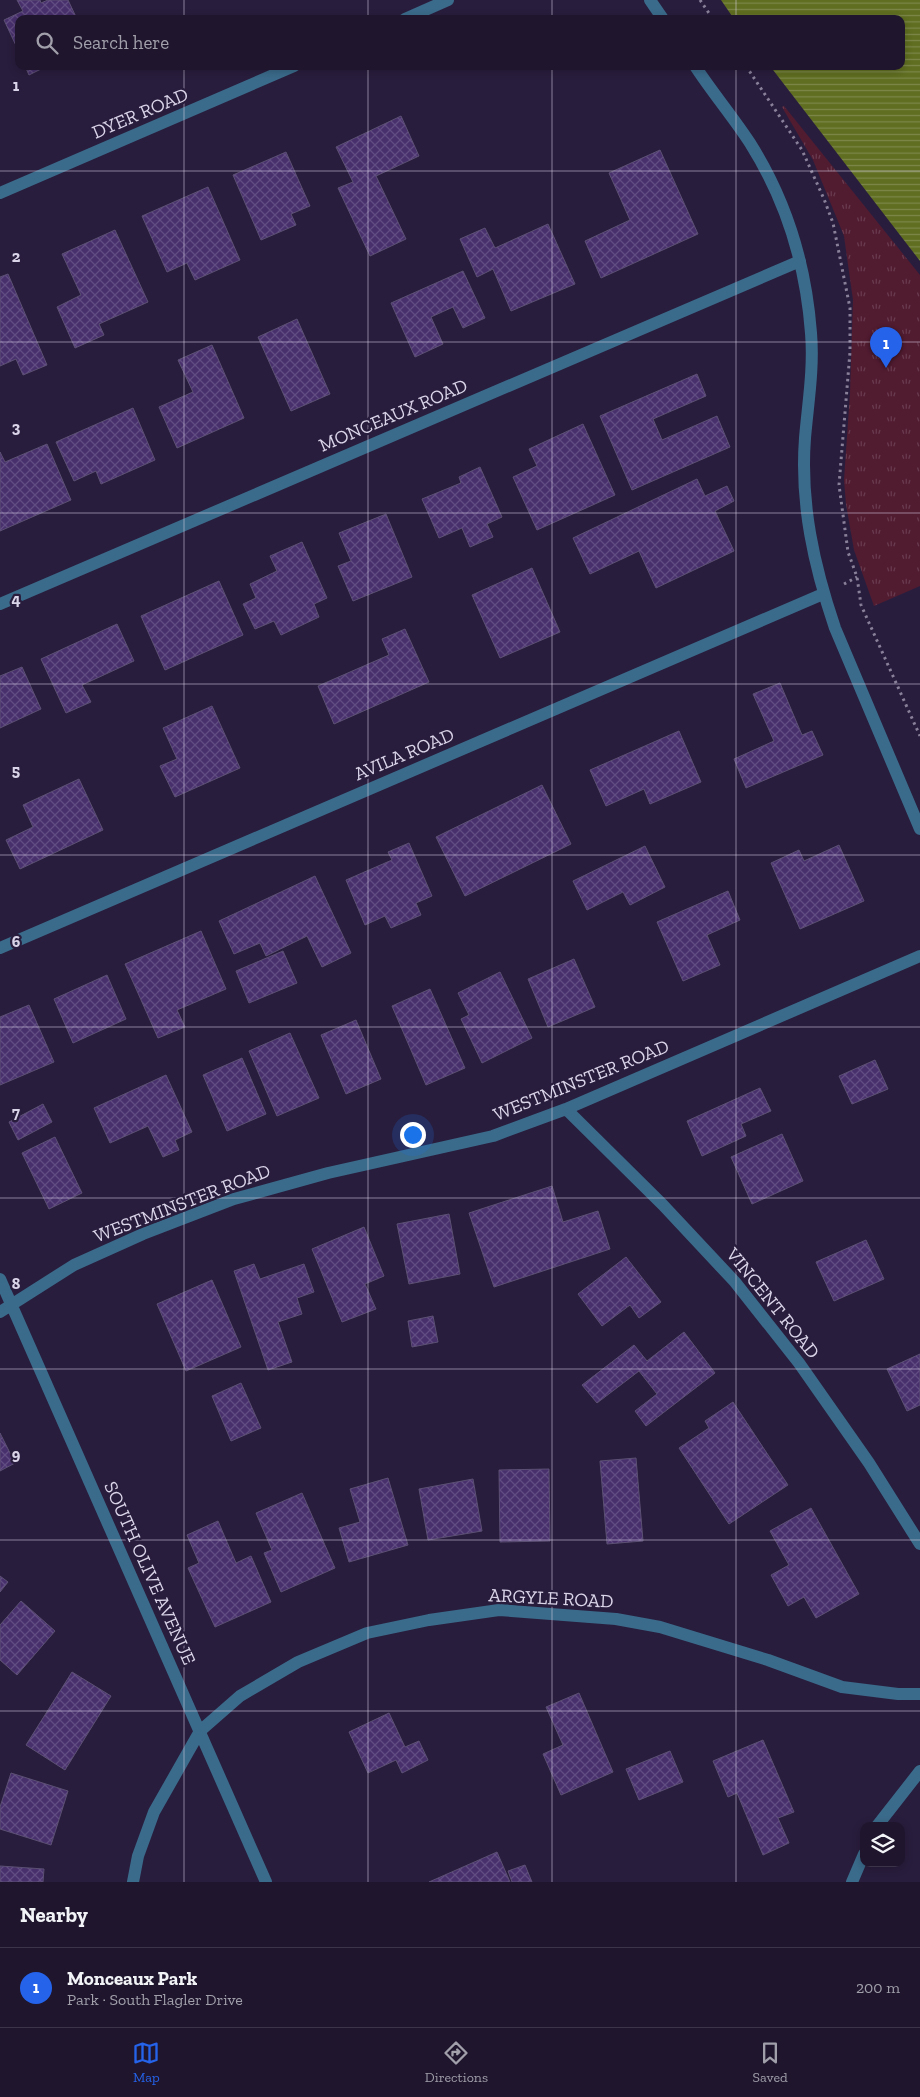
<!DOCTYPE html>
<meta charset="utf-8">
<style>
:root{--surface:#1f162e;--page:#2c233a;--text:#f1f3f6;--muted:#a19faa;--line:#3c354a;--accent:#2563eb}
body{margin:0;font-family:"Zilla Slab",serif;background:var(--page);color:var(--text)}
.controls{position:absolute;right:15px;bottom:15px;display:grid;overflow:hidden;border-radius:10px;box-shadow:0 2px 8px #0003}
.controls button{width:45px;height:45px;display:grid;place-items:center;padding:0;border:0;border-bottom:1px solid var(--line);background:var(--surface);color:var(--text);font:25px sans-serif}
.you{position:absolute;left:412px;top:1134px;width:18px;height:18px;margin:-12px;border:4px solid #fff;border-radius:50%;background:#1a73e8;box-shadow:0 0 0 8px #1a73e833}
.badge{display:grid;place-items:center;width:32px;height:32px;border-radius:50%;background:var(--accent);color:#fff;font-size:16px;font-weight:700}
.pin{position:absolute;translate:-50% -41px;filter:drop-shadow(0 1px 2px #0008)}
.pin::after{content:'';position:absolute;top:26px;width:18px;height:15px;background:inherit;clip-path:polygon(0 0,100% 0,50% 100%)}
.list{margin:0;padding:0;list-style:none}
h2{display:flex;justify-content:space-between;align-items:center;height:65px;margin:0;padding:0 20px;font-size:21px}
h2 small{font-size:16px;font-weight:400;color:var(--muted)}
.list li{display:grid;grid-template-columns:32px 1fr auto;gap:15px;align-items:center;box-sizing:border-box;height:80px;padding:0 20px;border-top:1px solid var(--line)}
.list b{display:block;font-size:19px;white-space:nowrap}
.list p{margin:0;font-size:16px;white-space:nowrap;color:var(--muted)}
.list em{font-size:16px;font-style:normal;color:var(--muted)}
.icon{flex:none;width:28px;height:28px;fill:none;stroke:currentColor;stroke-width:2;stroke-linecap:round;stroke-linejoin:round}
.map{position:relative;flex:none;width:920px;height:1882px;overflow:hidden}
.search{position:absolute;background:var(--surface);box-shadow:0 2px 8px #0003;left:15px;right:15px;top:15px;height:55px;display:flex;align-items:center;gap:12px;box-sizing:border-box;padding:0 18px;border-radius:10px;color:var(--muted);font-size:19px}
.sheet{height:145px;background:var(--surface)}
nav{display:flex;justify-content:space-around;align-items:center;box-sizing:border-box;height:70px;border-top:1px solid var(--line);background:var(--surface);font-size:14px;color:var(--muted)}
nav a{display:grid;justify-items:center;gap:2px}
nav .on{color:var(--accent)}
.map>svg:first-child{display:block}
.park{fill:url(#park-tufts)}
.water{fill:url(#water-rules)}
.building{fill:url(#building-cross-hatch);stroke:#5c5074}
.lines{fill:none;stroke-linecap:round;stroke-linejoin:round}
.path{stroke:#89809a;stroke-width:3;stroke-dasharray:2.5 4;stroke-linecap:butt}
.minor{stroke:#3b6b8b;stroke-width:12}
.grid{fill:none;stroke:#dad4e9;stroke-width:1;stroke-opacity:0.55}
.labels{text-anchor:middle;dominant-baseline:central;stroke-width:4.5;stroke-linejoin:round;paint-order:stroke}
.street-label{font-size:19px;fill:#dad4e9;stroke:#291d3d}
.grid-label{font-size:16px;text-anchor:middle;font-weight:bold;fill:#dad4e9;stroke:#291d3d;stroke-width:4.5;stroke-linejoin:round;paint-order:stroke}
</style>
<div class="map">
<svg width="920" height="1882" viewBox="0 0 920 1882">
<defs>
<pattern id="park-tufts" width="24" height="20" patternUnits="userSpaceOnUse" patternTransform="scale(1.25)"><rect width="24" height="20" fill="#511b30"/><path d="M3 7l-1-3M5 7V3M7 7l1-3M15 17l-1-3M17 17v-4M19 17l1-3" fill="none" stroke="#693b4e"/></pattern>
<pattern id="water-rules" width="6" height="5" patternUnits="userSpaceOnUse" patternTransform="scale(1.25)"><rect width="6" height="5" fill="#5f6e20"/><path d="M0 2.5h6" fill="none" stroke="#7d884b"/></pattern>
<pattern id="building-cross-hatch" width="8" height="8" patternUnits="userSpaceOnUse" patternTransform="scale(1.25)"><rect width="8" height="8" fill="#48306d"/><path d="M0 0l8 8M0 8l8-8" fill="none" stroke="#624d82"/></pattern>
</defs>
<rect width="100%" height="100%" fill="#291d3d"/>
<path class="park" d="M 784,106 L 920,275 L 920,586 L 874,606 L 854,550 L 846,504 L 844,480 L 850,393 L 853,300 L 844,236 L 813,160 L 782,107 Z"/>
<path class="water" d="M 721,0 L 920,0 L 920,261 L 770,66 L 901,66 L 901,19 L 734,19 Z"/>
<path class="building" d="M 17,0 L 40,0 L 41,3 L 48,0 L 68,0 L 77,19 L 19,19 L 19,52 L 4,20 L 23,11 Z
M 25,66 L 47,66 L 29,75 Z
M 401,116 L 419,156 L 376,176 L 406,239 L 370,256 L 338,188 L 353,182 L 336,147 Z
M 660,150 L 698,234 L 601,278 L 585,241 L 630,220 L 609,173 Z
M 286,152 L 310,206 L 291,214 L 296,225 L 261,240 L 233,175 Z
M 208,187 L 240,260 L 195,280 L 187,263 L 167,272 L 142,216 Z
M 548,224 L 575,284 L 511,311 L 493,269 L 477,277 L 460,239 L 485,228 L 495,248 Z
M 115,230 L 148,302 L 99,324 L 104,335 L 75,348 L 57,307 L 81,295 L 62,254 Z
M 463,271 L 485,318 L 463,328 L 453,307 L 431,317 L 443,344 L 415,357 L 391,303 Z
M 8,274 L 47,365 L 23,375 L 16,359 L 0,366 L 0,277 Z
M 297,319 L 330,394 L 291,411 L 258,337 Z
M 212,345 L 244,418 L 177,448 L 159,407 L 193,392 L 178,360 Z
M 697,374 L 706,396 L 653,419 L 662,440 L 717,416 L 730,447 L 632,490 L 600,416 Z
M 133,408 L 155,460 L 101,484 L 96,471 L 74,481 L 56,442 Z
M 583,424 L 615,495 L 537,530 L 513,477 L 537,466 L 529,449 Z
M 47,444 L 71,500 L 0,531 L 0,452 L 5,462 Z
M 480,467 L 502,517 L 487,524 L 493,537 L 470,547 L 462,528 L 439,538 L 422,499 L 461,483 L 459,477 Z
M 697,479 L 705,496 L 727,486 L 734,501 L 715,511 L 734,551 L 656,588 L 639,551 L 590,574 L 573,538 Z
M 386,514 L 412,577 L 353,601 L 338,566 L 351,561 L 339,533 Z
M 302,542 L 327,598 L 314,604 L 319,617 L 281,635 L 274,621 L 255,629 L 243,604 L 256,598 L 250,584 L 277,571 L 270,556 Z
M 532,568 L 560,632 L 500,658 L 472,595 Z
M 219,581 L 243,635 L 165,670 L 141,616 Z
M 117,624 L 134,661 L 82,685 L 91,702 L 66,713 L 41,659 Z
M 405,629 L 429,682 L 334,724 L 318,686 L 389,655 L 382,639 Z
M 22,667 L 41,709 L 0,728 L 0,676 Z
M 780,683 L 802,735 L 812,731 L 823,755 L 746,788 L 734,759 L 774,741 L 753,694 Z
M 212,706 L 240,768 L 175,797 L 160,766 L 177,759 L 163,728 Z
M 679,731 L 701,782 L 650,804 L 644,789 L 606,806 L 590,770 Z
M 79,779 L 103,830 L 20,869 L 6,840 L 33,827 L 23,805 Z
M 542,785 L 571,844 L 465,896 L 436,837 Z
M 409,843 L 432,896 L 416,903 L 421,915 L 391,928 L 385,916 L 365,925 L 346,880 L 392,860 L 388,852 Z
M 839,845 L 864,901 L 800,929 L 771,863 L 799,850 L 804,861 Z
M 645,846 L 665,887 L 630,905 L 623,892 L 587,910 L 573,881 Z
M 315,876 L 351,953 L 322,967 L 307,936 L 266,956 L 260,943 L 234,954 L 219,921 Z
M 728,891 L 740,920 L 707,935 L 720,965 L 683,981 L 657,922 Z
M 201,931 L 226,989 L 177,1010 L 185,1027 L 158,1038 L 125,964 Z
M 283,951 L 297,983 L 249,1003 L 236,971 Z
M 574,959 L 595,1007 L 548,1027 L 528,979 Z
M 500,972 L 532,1038 L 482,1063 L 461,1019 L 469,1015 L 458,993 Z
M 107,975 L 126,1019 L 73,1043 L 54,999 Z
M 430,989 L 465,1068 L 426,1085 L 392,1006 Z
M 29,1005 L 54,1062 L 0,1085 L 0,1017 Z
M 356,1020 L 381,1079 L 346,1094 L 321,1035 Z
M 290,1033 L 319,1098 L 277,1116 L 249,1051 Z
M 242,1058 L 266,1114 L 227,1131 L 203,1075 Z
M 875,1060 L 888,1089 L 852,1104 L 839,1076 Z
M 166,1075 L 192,1132 L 175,1140 L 179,1150 L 163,1157 L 148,1126 L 110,1143 L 94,1108 Z
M 760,1088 L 771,1111 L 741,1124 L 746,1136 L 702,1156 L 687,1121 Z
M 43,1104 L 52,1122 L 18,1140 L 9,1122 Z
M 782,1134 L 803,1181 L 752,1204 L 731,1157 Z
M 55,1137 L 82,1193 L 49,1209 L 22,1153 Z
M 552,1186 L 563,1222 L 598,1211 L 610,1249 L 494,1287 L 469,1213 Z
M 449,1214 L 460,1274 L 409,1284 L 397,1224 Z
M 364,1227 L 384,1276 L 365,1284 L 376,1309 L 342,1322 L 312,1249 Z
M 866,1240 L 884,1279 L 834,1301 L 816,1262 Z
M 626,1257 L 661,1302 L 639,1318 L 630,1305 L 602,1326 L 578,1294 Z
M 254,1264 L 260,1279 L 304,1264 L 314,1292 L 297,1298 L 302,1314 L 278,1322 L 292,1362 L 268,1370 L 234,1271 Z
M 212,1280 L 241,1347 L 186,1371 L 157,1304 Z
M 433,1316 L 438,1342 L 412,1347 L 408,1321 Z
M 684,1332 L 715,1373 L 646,1426 L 635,1411 L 657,1394 L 639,1371 L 597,1403 L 582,1385 L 634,1345 L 647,1361 Z
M 920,1354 L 920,1405 L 907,1411 L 887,1369 Z
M 241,1383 L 261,1428 L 231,1441 L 212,1396 Z
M 733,1402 L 788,1485 L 729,1524 L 679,1448 L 709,1428 L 705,1421 Z
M 0,1433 L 15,1463 L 0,1471 Z
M 636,1458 L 643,1541 L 607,1544 L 600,1461 Z
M 549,1469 L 550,1541 L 500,1542 L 499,1470 Z
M 388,1478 L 408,1545 L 349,1562 L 339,1528 L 360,1522 L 350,1489 Z
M 473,1479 L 482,1531 L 428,1540 L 419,1489 Z
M 302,1493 L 335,1568 L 281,1592 L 264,1553 L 272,1550 L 256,1513 Z
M 811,1508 L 859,1594 L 816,1618 L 804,1597 L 788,1606 L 771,1575 L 789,1565 L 770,1531 Z
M 218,1521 L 236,1563 L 251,1556 L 271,1602 L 215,1627 L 188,1568 L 199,1563 L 187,1535 Z
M 0,1576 L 8,1582 L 0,1592 Z
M 21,1601 L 55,1631 L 17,1675 L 0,1660 L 0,1625 Z
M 72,1672 L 111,1696 L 65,1770 L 26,1745 Z
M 579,1693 L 613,1772 L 561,1795 L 543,1754 L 563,1745 L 546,1707 Z
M 389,1713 L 405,1747 L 419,1741 L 428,1760 L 402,1773 L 396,1760 L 368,1773 L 349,1732 Z
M 763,1740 L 794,1812 L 778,1818 L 789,1843 L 763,1855 L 737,1793 L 728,1797 L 713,1761 Z
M 670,1751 L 683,1782 L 639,1800 L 626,1769 Z
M 11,1773 L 68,1791 L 51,1845 L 0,1829 L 0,1807 Z
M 497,1852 L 510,1882 L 429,1882 Z
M 525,1865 L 532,1882 L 512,1882 L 508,1871 Z
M 0,1866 L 44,1869 L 43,1882 L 0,1882 Z"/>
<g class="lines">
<path class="path" d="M 700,0 L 713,19
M 746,66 L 802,150 L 824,199 L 833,223 L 850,308 L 850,352 L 839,485 L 848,552 L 857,577 L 861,605 L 920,736
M 844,584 L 857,577"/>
<path class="minor" d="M 650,0 L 663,19
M 405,19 L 448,0
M 695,66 C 712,92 733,117 750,143 C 786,200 806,266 811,333 C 814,368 808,403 805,438 C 800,504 814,566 835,628 L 920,829
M 0,193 L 294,66
M 0,604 L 800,261
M 0,948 L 823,594
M 566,1109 L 663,1205 L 735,1282 L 799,1363 L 869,1463 L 920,1544
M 0,1279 L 266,1882
M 0,1312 L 74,1265 L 143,1234 L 234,1199 L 328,1173 L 493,1136 L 566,1109 L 920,956
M 877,1826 L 920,1771
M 133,1882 L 138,1856 L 154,1812 L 200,1731 L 240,1696 L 298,1662 L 367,1633 L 429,1620 L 499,1610 L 616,1619 L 660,1627 L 768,1660 L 842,1687 L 898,1694 L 920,1694
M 852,1882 L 864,1854"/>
</g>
<path class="grid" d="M 184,0 L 184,19M 368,0 L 368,19M 552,0 L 552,19M 736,0 L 736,19M 184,66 L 184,1882M 368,66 L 368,1882M 552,66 L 552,1882M 736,66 L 736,1882M 0,171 L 920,171M 0,342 L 920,342M 0,513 L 920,513M 0,684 L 920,684M 0,855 L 920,855M 0,1027 L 920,1027M 0,1198 L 920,1198M 0,1369 L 920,1369M 0,1540 L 920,1540M 0,1711 L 920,1711"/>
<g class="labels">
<g class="street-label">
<text transform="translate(140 113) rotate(-23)">DYER ROAD</text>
<text transform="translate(393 415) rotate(-23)">MONCEAUX ROAD</text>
<text transform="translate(404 754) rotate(-23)">AVILA ROAD</text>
<text transform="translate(581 1080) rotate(-22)">WESTMINSTER ROAD</text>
<text transform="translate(182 1203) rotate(-21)">WESTMINSTER ROAD</text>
<text transform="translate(773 1303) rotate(51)">VINCENT ROAD</text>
<text transform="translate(150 1573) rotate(66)">SOUTH OLIVE AVENUE</text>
<text transform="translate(551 1598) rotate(3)">ARGYLE ROAD</text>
</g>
</g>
<g class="grid-label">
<text x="16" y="91">1</text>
<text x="16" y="262">2</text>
<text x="16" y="433">3</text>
<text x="16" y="605">4</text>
<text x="16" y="776">5</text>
<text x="16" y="947">6</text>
<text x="16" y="1118">7</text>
<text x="16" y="1289">8</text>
<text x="16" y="1460">9</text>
</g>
</svg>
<div class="controls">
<button><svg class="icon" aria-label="layers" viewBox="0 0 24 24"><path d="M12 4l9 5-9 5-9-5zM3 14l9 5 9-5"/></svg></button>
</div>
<div class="you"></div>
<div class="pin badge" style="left:886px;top:368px">1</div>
<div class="search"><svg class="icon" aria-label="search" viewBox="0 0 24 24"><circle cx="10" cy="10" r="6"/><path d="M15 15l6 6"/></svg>Search here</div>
</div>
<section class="sheet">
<h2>Nearby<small></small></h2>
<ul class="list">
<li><span class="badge">1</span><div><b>Monceaux Park</b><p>Park · South Flagler Drive</p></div><em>200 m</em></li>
</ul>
</section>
<nav>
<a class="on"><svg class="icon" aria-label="map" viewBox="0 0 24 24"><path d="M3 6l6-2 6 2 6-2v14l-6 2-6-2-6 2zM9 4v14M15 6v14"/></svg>Map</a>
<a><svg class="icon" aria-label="directions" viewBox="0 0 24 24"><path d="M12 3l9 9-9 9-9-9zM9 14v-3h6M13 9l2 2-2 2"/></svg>Directions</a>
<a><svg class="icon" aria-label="saved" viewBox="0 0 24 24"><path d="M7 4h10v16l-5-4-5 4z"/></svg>Saved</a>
</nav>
